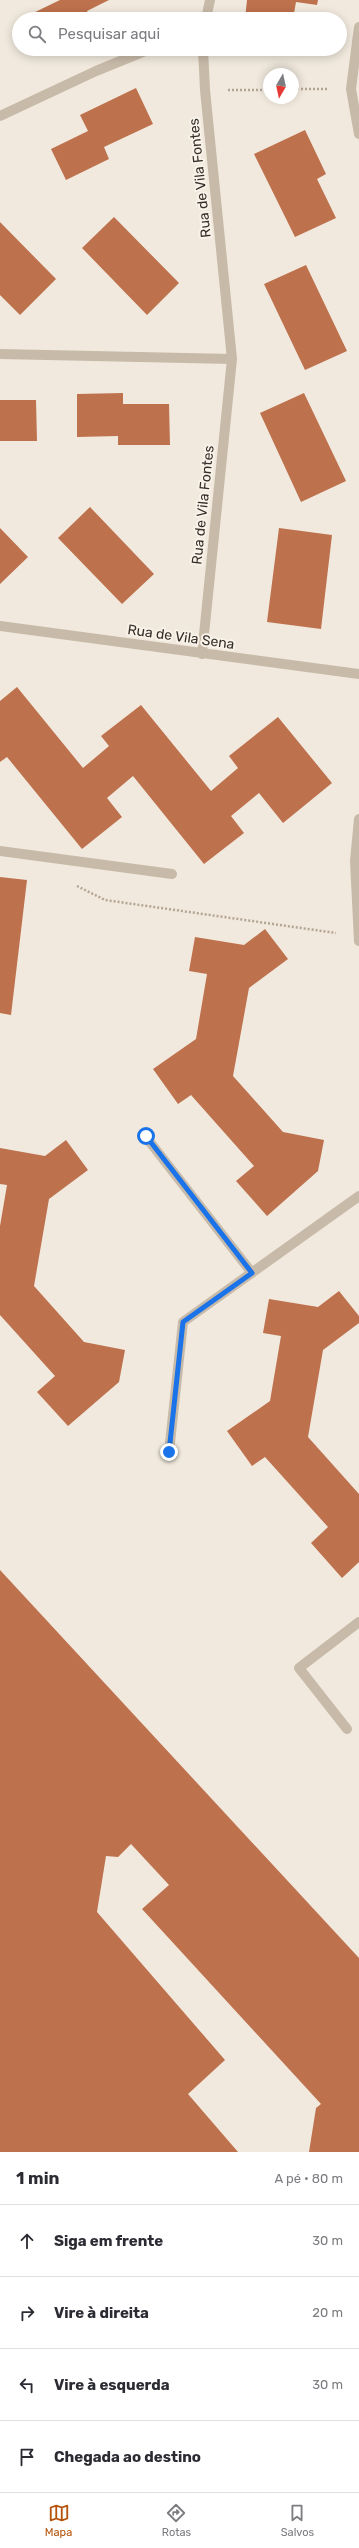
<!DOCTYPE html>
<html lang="pt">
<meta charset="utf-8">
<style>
:root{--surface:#fff;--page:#f2f2f3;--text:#2b2b33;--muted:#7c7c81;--line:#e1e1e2;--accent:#b45309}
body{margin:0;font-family:Rubik,sans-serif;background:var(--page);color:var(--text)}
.compass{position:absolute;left:263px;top:68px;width:36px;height:36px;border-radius:50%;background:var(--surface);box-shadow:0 2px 10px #0003;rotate:189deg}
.stop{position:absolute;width:12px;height:12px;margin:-9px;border:3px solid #1a73e8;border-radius:50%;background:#fff}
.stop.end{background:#1a73e8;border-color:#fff;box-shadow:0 1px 4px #0008}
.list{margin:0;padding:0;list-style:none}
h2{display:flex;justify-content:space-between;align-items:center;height:52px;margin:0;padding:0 16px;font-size:17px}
h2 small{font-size:13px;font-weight:400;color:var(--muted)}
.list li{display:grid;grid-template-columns:26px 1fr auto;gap:12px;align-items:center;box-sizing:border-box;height:72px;padding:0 16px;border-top:1px solid var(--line)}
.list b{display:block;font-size:15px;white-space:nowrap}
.list em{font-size:13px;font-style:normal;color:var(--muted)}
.icon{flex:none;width:22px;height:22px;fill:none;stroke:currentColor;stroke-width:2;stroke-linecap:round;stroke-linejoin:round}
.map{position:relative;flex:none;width:359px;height:2152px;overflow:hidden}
.search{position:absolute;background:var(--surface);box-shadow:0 2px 10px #0003;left:12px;right:12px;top:12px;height:44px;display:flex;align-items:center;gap:10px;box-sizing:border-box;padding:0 14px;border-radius:22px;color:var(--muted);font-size:15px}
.sheet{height:340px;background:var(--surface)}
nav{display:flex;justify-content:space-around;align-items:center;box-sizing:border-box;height:56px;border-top:1px solid var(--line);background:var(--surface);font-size:11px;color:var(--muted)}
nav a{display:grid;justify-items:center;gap:2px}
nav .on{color:var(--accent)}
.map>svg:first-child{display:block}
.building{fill:#be714d}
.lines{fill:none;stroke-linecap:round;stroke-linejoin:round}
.path{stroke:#b4a494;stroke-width:2.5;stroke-dasharray:2 2;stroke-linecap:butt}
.minor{stroke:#c8baa9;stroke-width:10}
.route{stroke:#1a73e8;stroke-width:5}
.labels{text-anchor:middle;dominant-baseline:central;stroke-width:4;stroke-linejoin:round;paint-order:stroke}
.street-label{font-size:14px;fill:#362e29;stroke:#f8f2e9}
</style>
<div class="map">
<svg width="359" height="2152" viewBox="0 0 359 2152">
<rect width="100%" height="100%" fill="#f1e9dd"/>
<path class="building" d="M 60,0 L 109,0 L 87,11 L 91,19 L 31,19 L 29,15 Z
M 247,0 L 318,0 L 317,5 L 296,2 L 293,19 L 245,19 Z
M 136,88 L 153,124 L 104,147 L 109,159 L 66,180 L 51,149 L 88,131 L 80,115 Z
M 305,130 L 326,174 L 317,179 L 336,218 L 295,237 L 254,154 Z
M 114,217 L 179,283 L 147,315 L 82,248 Z
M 0,222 L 56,279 L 20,315 L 0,295 Z
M 306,265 L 347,351 L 305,370 L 264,284 Z
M 123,393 L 123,404 L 169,404 L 170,445 L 118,445 L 118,436 L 77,437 L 77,394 Z
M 304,393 L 346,481 L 301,502 L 260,413 Z
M 0,400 L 36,400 L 37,441 L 0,441 Z
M 90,507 L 154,574 L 122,604 L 58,538 Z
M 0,528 L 28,557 L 0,584 Z
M 279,528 L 332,535 L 321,629 L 267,622 Z
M 17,687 L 83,768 L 109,746 L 101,736 L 141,705 L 211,791 L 238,768 L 229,756 L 278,717 L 332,783 L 283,823 L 259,793 L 231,816 L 244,833 L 204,864 L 133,776 L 107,798 L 122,817 L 82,849 L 7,757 L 0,762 L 0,701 Z
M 0,877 L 27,880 L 11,1015 L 0,1013 Z
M 265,929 L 288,959 L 249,988 L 233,1076 L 283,1132 L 324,1140 L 318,1171 L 267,1216 L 236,1181 L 254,1166 L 191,1095 L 178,1104 L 153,1069 L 196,1039 L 207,974 L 189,971 L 195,937 L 244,945 Z
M 66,1140 L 88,1170 L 49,1199 L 34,1286 L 84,1342 L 125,1350 L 119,1382 L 68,1426 L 37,1392 L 55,1376 L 0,1315 L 0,1226 L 7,1185 L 0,1184 L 0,1148 L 45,1156 Z
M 339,1291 L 359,1316 L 359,1323 L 323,1350 L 308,1437 L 359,1494 L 359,1562 L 342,1578 L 311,1543 L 328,1527 L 265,1457 L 252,1466 L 227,1431 L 270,1401 L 281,1336 L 263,1333 L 269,1299 L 318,1307 Z
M 0,1570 L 359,1958 L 359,2152 L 309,2152 L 316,2108 L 321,2104 L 142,1909 L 169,1885 L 131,1844 L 118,1857 L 106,1856 L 97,1912 L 225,2060 L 188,2094 L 238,2152 L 0,2152 Z"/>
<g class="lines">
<path class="path" d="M 293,89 L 329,89
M 228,90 L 269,90
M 77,886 L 105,900 L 336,933"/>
<path class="minor" d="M 206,19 L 210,0
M 359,27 L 351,89 L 359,134
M 0,116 L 96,71 L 150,49
M 0,354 L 232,359
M 0,626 L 359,674
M 202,654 L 232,359 L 205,90 L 203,49
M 359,819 L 355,861 L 359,941
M 0,851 L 172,874
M 146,1137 L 252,1273
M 169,1452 L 183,1322 L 359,1196
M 347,1729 L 299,1668 L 359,1622"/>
</g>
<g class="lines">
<path class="route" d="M 146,1136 L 252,1273 L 183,1322 L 169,1452"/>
</g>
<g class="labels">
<g class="street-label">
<text transform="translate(200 178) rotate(-96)">Rua de Vila Fontes</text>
<text transform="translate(203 505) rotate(-84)">Rua de Vila Fontes</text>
<text transform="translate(181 637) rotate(8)">Rua de Vila Sena</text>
</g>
</g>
</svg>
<svg class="compass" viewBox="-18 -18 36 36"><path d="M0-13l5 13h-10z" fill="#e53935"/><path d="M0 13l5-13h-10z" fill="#7c7c81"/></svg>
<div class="stop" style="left:146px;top:1136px"></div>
<div class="stop end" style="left:169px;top:1452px"></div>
<div class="search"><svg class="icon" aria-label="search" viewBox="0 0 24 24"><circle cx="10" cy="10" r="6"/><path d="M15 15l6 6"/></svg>Pesquisar aqui</div>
</div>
<section class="sheet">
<h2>1 min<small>A pé · 80 m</small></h2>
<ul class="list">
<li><svg class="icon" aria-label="ahead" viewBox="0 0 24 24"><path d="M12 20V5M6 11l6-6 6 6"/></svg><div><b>Siga em frente</b></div><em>30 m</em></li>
<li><svg class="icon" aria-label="right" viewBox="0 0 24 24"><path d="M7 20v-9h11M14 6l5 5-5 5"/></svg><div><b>Vire à direita</b></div><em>20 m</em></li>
<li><svg class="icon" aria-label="left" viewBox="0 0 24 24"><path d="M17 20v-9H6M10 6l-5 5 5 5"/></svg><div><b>Vire à esquerda</b></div><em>30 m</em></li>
<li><svg class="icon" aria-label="arrive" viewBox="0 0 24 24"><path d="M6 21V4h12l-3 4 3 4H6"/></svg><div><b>Chegada ao destino</b></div></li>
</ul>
</section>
<nav>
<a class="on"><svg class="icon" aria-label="map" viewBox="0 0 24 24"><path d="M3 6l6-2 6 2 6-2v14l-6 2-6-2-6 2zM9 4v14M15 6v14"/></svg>Mapa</a>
<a><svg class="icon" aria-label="directions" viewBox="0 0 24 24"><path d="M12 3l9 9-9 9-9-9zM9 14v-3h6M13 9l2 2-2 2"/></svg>Rotas</a>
<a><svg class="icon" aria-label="saved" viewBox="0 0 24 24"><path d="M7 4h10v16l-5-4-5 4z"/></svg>Salvos</a>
</nav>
